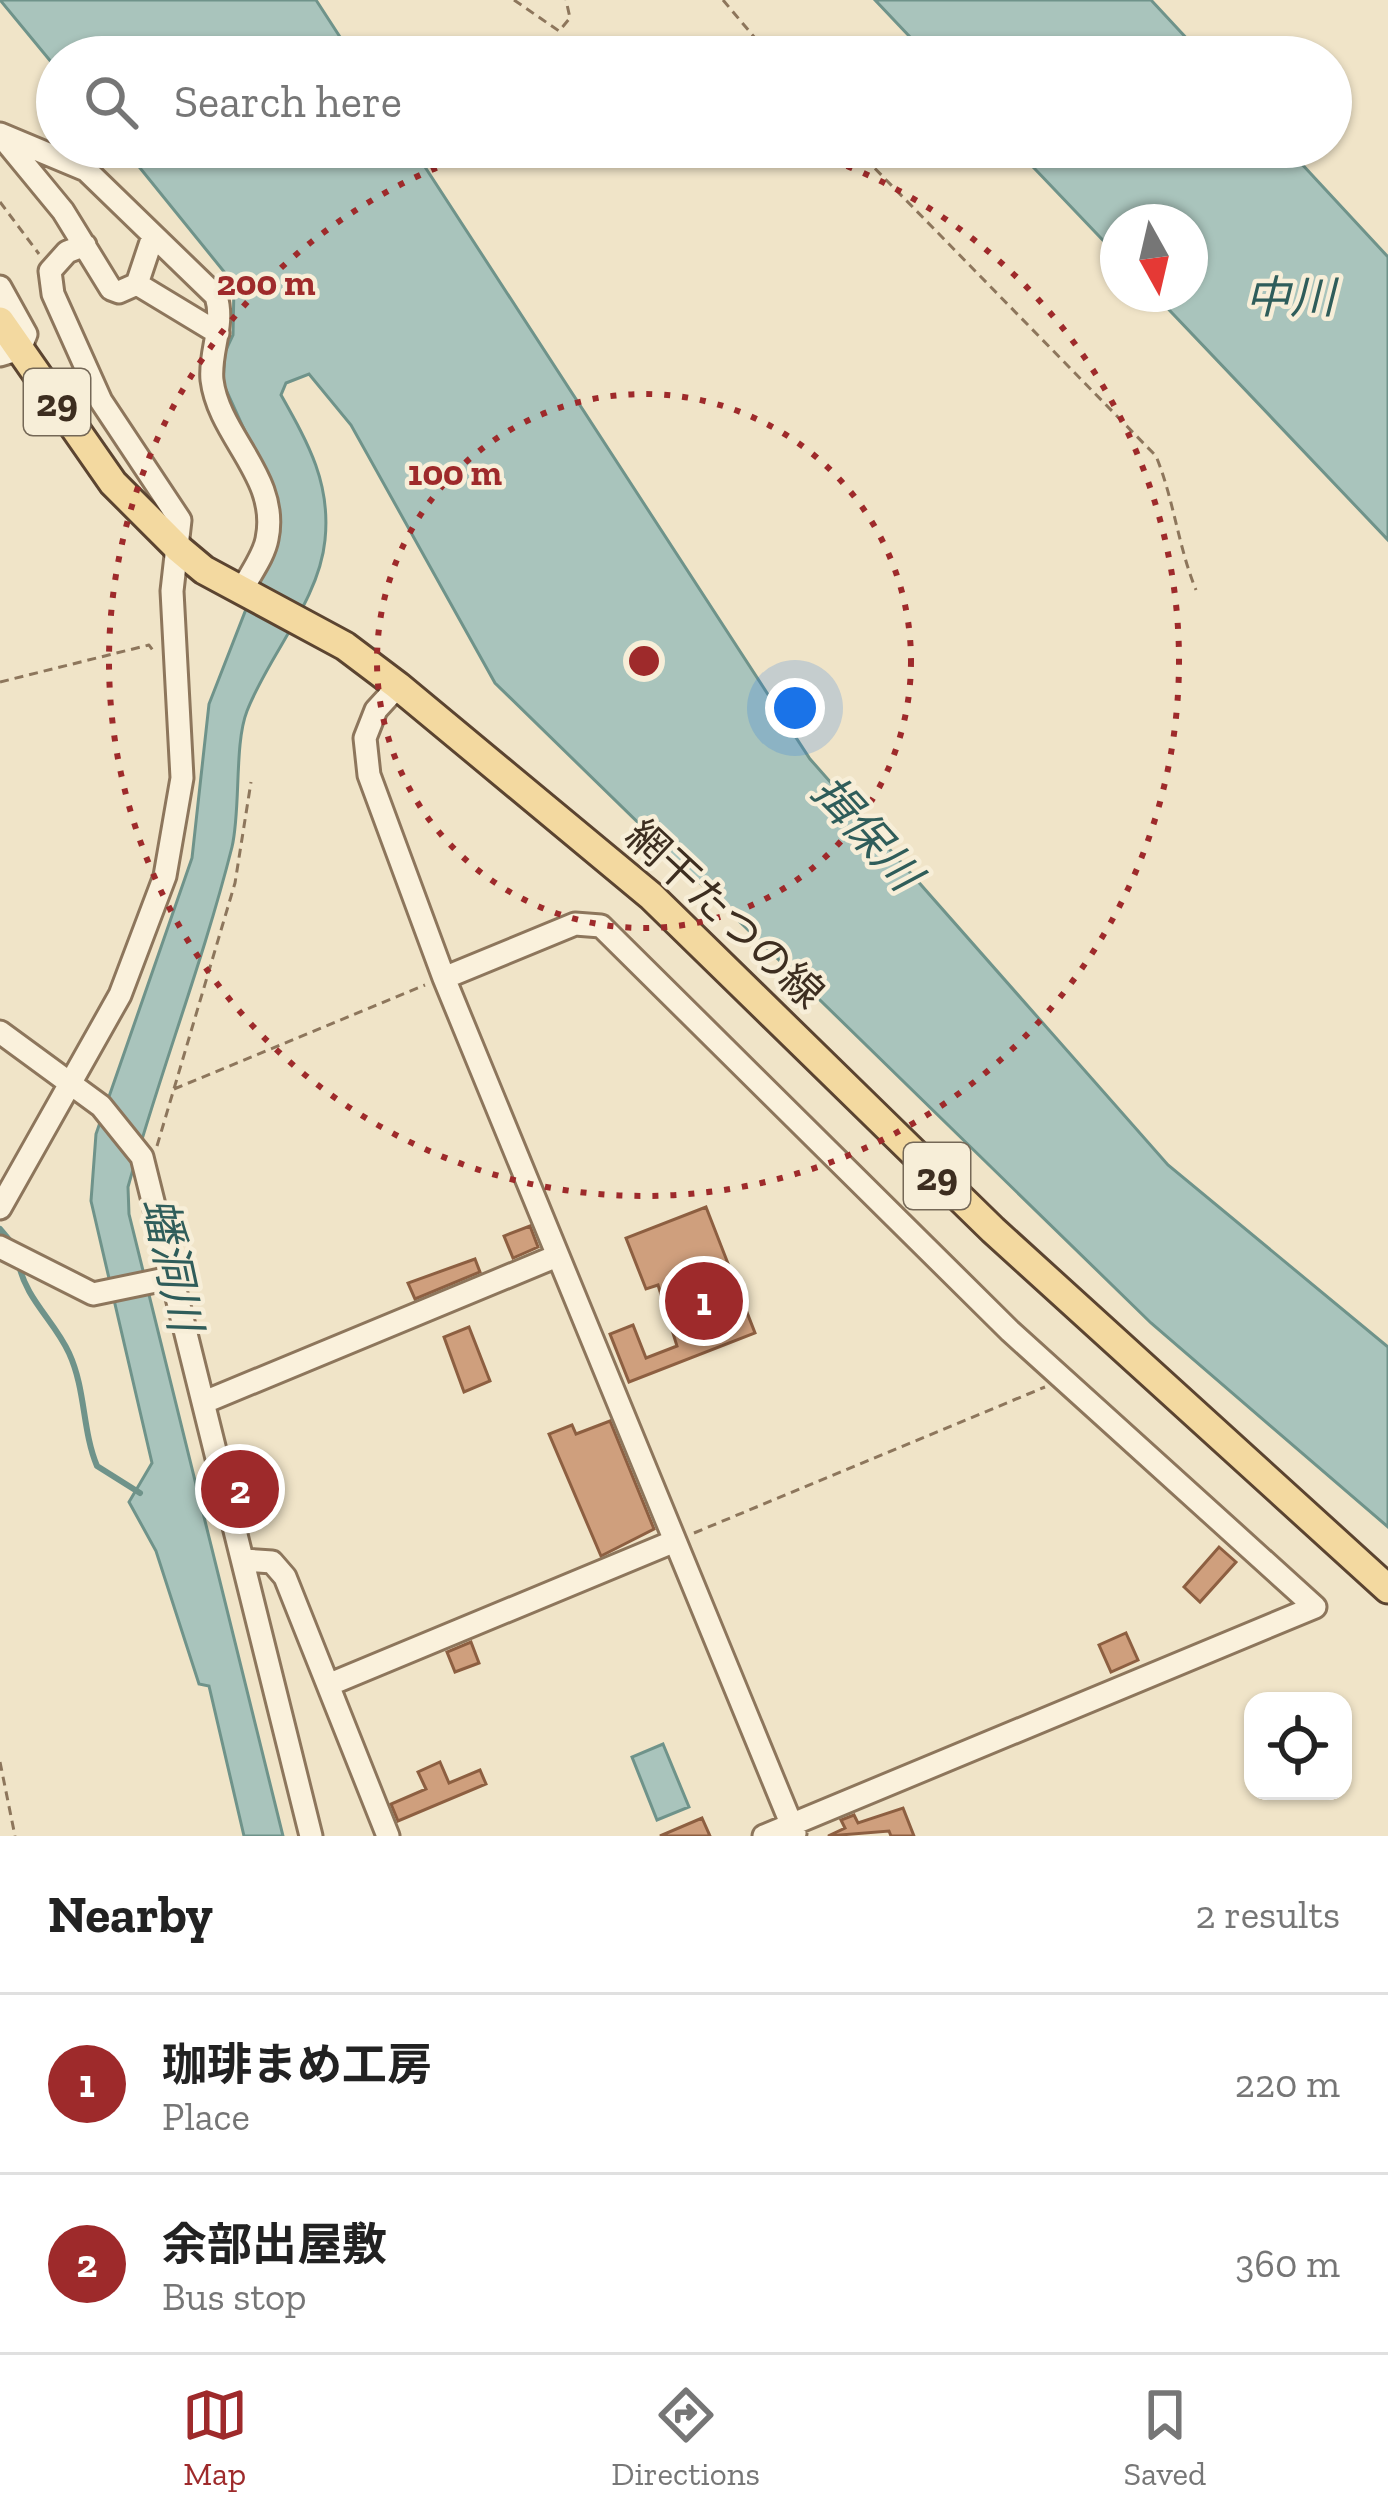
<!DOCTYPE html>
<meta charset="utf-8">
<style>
:root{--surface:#fff;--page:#f6f6f6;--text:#222;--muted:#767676;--line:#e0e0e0;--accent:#9e2a2b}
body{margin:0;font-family:"Zilla Slab","Noto Sans JP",serif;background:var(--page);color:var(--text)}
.controls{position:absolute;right:36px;bottom:36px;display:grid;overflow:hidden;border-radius:24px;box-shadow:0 3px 9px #0004}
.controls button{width:108px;height:108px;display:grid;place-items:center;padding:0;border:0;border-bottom:3px solid var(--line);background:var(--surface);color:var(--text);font:60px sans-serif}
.compass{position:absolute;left:1100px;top:204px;width:108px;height:108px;border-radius:50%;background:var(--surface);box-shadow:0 3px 9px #0004;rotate:172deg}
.you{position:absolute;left:795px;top:708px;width:42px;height:42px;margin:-30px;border:9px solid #fff;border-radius:50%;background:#1a73e8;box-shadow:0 0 0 18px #1a73e833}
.badge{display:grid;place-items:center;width:78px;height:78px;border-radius:50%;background:var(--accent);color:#fff;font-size:39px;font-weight:700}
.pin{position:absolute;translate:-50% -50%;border:6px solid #fff;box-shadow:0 3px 12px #0006}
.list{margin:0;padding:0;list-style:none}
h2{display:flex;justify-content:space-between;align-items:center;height:156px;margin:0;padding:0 48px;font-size:51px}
h2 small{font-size:39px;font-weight:400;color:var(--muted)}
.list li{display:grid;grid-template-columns:78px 1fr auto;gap:36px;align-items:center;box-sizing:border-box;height:180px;padding:0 48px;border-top:3px solid var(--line)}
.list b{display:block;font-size:45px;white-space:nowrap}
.list p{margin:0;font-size:39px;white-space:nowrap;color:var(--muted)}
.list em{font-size:39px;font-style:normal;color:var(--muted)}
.icon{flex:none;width:66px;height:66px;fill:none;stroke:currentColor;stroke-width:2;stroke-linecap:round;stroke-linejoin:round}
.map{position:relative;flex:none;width:1388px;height:1836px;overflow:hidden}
.search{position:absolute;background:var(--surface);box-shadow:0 3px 9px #0004;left:36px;right:36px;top:36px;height:132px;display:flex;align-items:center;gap:30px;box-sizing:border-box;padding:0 42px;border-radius:66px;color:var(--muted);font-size:45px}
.sheet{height:516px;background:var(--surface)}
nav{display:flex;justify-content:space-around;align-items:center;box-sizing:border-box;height:168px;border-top:3px solid var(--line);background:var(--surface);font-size:33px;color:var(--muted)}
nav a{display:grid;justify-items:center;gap:6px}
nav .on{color:var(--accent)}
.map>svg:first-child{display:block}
.water{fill:#a9c4bc;stroke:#6f938a;stroke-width:3}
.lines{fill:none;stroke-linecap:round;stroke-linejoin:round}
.stream{stroke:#6f938a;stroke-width:6}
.building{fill:#cf9f7d;stroke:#8d5f41;stroke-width:3}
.minor-casing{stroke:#8d765c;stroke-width:27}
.major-casing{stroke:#5b4430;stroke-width:33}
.path{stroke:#8d765c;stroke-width:3;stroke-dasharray:9 6;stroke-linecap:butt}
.minor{stroke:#faf1dc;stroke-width:21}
.major{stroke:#f3d9a0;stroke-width:27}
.ring{fill:none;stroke:#9e2a2b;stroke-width:6;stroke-dasharray:6 12}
.labels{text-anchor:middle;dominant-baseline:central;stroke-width:9;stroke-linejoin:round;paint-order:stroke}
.shield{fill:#f7eed8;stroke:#756857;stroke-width:3}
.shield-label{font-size:39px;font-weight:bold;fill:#3d2e20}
.street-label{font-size:42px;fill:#3d2e20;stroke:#f7eed8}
.water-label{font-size:45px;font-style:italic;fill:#2f5d5a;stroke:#f7eed8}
.centre{fill:#9e2a2b;stroke:#f7eed8;stroke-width:6}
.ring-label{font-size:36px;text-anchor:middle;font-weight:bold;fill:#9e2a2b;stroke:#f7eed8;stroke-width:9;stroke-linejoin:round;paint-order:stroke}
</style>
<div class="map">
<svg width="1388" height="1836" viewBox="0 0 1388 1836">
<rect width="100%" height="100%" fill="#f0e4c8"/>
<path class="water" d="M 0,0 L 316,0 L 353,57 L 57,57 L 57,69 Z
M 875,0 L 1151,0 L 1204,57 L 929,57 Z
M 123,147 L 412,147 L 810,759 L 1168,1165 L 1388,1347 L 1388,1527 L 1151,1323 L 495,683 L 351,425 L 309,374 L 286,383 L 281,395 C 308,443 331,483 325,540 C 319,601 269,654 247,711 C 234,744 241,809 232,847 C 203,962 160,1072 128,1187 L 129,1214 L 283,1836 L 244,1836 L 209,1686 L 199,1684 L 156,1551 L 129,1502 L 152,1463 L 91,1201 L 96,1134 L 192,858 L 209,704 L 257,581 L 271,559 L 253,449 L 223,383 L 225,352 L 233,335 L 234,284 Z
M 1014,147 L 1286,147 L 1388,257 L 1388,540 L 1154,294 L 1190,294 L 1190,222 L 1118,222 L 1118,256 Z
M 663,1744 L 689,1807 L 657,1820 L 632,1757 Z"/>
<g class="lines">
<path class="stream" d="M 0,1229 L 16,1248
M 18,1261 C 25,1299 54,1320 69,1353 C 86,1390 82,1430 97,1466 L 140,1493"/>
</g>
<path class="building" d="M 706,1207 L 755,1333 L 629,1382 L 610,1334 L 633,1325 L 646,1358 L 677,1346 L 658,1285 L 646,1289 L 626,1238 Z
M 530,1226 L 538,1247 L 513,1258 L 504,1236 Z
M 475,1259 L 480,1272 L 415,1299 L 408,1283 Z
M 469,1327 L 490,1381 L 464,1392 L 444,1337 Z
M 610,1421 L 654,1529 L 601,1556 L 549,1434 L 572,1425 L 576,1434 Z
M 1219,1547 L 1236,1562 L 1200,1602 L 1184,1587 Z
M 1126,1633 L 1138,1660 L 1111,1672 L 1099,1645 Z
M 471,1642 L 479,1663 L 455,1672 L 447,1652 Z
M 440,1762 L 449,1783 L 480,1770 L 486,1784 L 398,1821 L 391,1804 L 426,1789 L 418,1772 Z
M 903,1808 L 914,1836 L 891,1836 L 889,1831 L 828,1836 L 845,1828 L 841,1820 L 854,1815 L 858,1823 Z
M 702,1818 L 710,1836 L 660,1836 Z"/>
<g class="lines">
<g class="minor-casing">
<path id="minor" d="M 0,134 L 86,170 L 216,296 C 225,325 209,352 212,380 C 219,437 280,477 267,539 C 264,556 250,574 242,590
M 2,137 L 63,211 L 111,289 L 119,292 L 137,284 L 218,333
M 137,284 L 152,239
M 0,287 L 26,334 L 20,349 L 0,355
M 398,686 L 376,710 L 365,738 L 369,775 L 444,978 L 795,1833
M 444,978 L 575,924 L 601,926 L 1010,1331 L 1315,1607 L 764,1836
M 0,1032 L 101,1106 L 142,1157 L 311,1836
M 0,1208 L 120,995 L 165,876 L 182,778 L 172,591 L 180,520 L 101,401 L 53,294 L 50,271 L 67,252 L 85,245
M 0,1247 L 93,1294 L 175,1277
M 207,1401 L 557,1256
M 245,1560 L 272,1562 L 285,1577 L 388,1836
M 328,1685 L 675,1541"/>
</g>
<g class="major-casing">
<path id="major" d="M 0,321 L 113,483 L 179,549 L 204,570 L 345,646 L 398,686 L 651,896 L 993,1230 L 1388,1589"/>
</g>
<path class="path" d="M 514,0 L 559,31 L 570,18 L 566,0
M 723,0 L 771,57
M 854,147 L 1156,456 C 1174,500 1178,546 1196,590
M 0,202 L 39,254
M 0,682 L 149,645 L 154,652
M 174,1089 L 425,985
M 157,1146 L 235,883 L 251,782
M 694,1533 L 1045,1387
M 0,1762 L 15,1836"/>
<use href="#minor" class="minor"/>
<use href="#major" class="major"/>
</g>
<g class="ring">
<circle cx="644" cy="661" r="267"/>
<path d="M796 148A535 535 0 1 1 492 148"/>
</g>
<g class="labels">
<g class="shield">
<rect x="24" y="369" width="66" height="66" rx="9"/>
<rect x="904" y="1143" width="66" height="66" rx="9"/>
</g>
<g class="shield-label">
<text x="57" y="402">29</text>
<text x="937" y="1176">29</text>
</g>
<g class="street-label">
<text transform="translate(725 914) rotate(43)">網干たつの線</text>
</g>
<g class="water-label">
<text x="1290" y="298">中川</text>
<text transform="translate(866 833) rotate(48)">揖保川</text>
<text transform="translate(172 1264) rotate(78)">蟠洞川</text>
</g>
</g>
<circle cx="644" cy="661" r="18" class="centre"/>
<g class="ring-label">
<text x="266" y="295">200 m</text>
<text x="455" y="485">100 m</text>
</g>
</svg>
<div class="controls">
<button><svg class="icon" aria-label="locate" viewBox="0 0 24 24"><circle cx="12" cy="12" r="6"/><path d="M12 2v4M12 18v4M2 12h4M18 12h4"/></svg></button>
</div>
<svg class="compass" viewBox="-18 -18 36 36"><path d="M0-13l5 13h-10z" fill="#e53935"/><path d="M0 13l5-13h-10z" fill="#767676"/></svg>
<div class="you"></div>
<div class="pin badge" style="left:704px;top:1301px">1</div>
<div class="pin badge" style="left:240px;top:1489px">2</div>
<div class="search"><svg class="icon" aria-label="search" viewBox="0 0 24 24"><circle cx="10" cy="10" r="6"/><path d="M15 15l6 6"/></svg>Search here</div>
</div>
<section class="sheet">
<h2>Nearby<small>2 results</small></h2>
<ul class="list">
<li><span class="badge">1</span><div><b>珈琲まめ工房</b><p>Place</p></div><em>220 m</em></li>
<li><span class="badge">2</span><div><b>余部出屋敷</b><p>Bus stop</p></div><em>360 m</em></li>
</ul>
</section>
<nav>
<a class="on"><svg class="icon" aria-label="map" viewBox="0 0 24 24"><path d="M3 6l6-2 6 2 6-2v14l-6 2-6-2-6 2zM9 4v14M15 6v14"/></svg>Map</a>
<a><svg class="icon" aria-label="directions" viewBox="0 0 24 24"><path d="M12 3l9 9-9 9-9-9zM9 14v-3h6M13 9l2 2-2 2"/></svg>Directions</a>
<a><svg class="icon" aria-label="saved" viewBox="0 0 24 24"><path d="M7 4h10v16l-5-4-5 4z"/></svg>Saved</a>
</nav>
